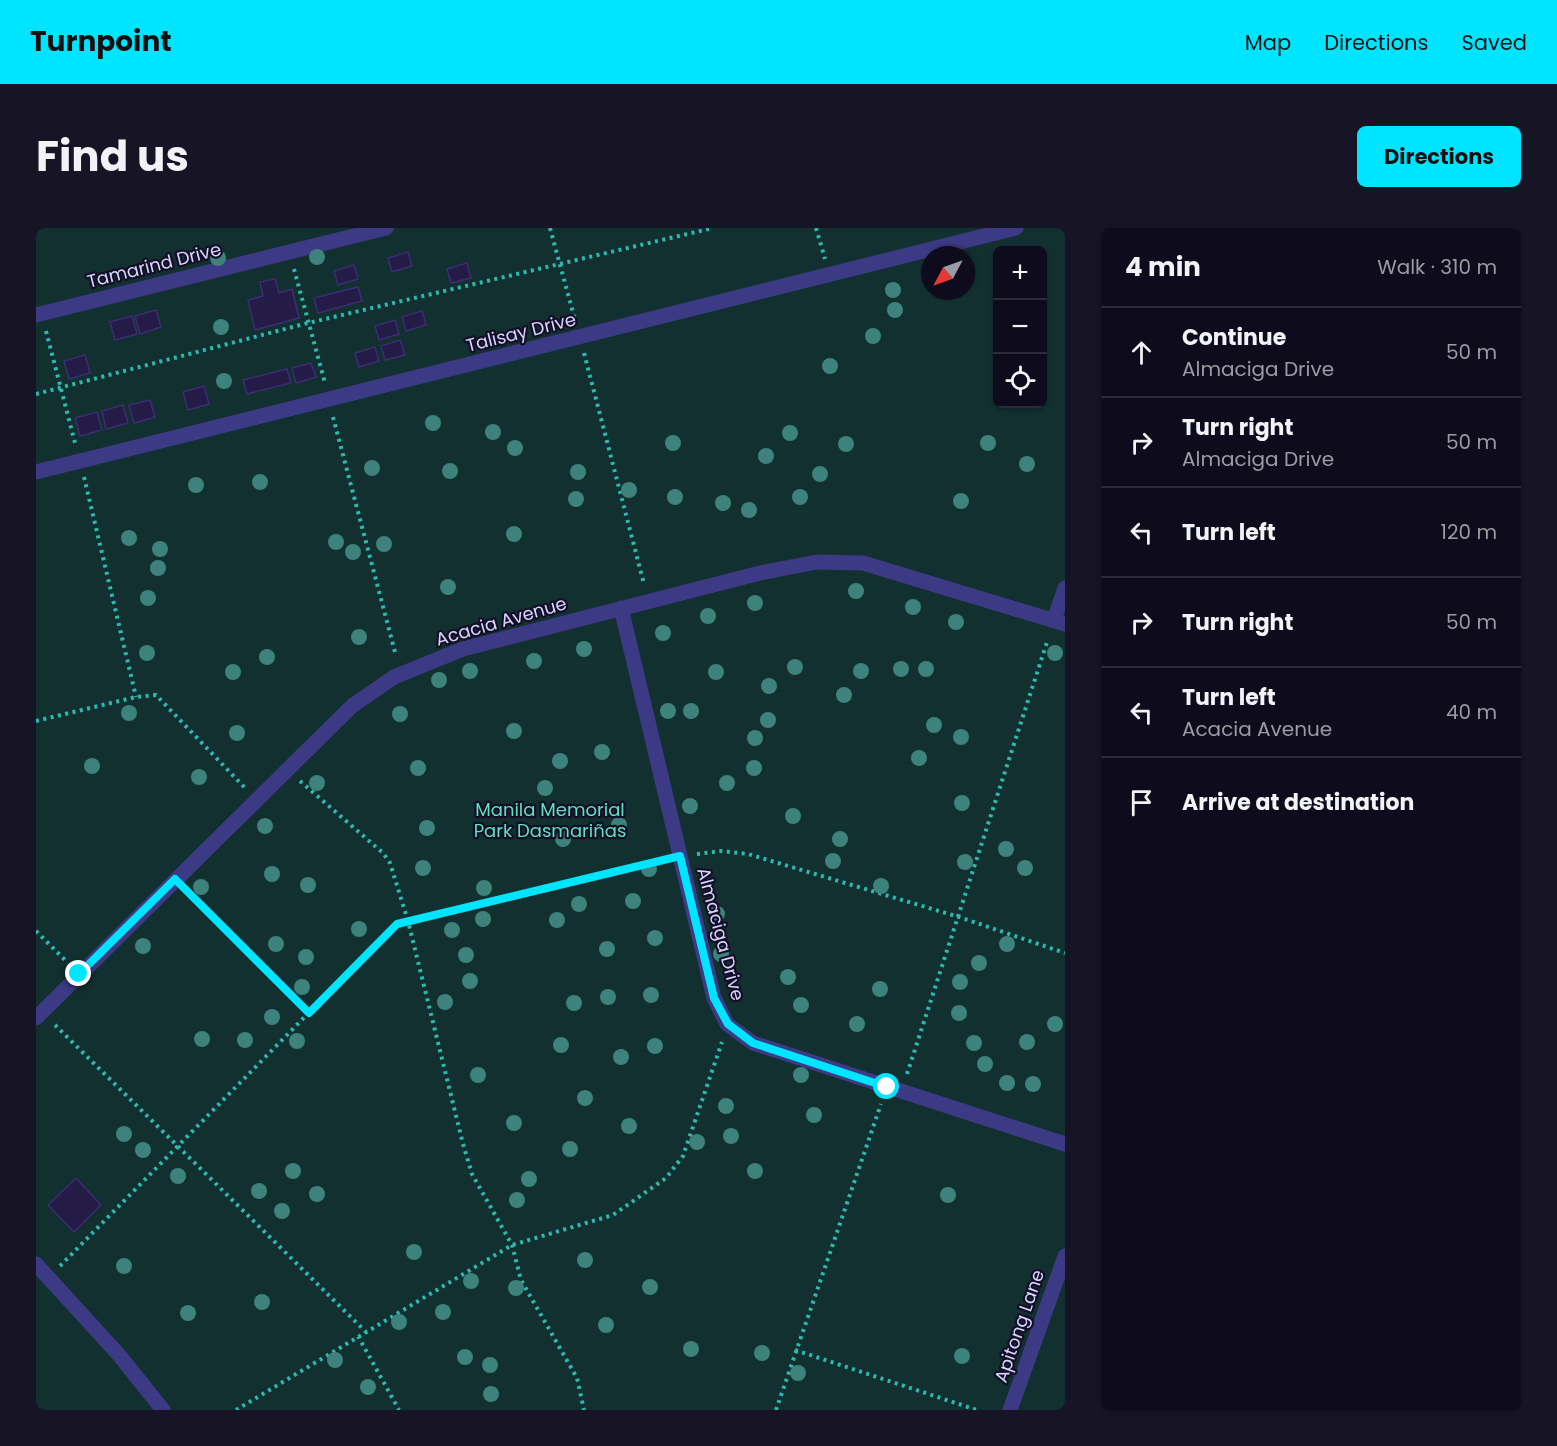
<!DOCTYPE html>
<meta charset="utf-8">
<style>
:root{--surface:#0e0b1c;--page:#171425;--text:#f1f3f6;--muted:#9b9ba3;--line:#2e2b3b;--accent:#00e5ff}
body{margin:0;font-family:Poppins,sans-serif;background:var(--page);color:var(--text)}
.controls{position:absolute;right:18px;top:18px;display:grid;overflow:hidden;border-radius:9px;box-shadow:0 2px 4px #0004}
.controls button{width:54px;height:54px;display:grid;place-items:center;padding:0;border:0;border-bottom:2px solid var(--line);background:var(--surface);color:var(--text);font:30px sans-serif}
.compass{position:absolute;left:885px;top:18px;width:54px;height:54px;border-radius:50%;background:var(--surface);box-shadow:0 2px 4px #0004;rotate:229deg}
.stop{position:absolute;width:18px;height:18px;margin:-14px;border:4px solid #00e5ff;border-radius:50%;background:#fff}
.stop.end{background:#00e5ff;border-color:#fff;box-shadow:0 2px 6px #0008}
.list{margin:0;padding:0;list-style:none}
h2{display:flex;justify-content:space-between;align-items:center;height:78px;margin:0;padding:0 24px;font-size:26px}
h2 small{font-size:20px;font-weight:400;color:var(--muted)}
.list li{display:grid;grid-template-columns:39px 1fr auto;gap:18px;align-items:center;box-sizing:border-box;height:90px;padding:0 24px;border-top:2px solid var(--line)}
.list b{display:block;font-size:22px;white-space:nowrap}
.list p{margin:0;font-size:20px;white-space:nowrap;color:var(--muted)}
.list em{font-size:20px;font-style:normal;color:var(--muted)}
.icon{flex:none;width:33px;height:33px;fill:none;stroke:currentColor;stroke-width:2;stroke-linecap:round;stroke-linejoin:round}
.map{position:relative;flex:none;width:1029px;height:1182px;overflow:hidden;border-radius:9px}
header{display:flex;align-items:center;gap:36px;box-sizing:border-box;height:84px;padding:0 30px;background:var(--accent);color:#111}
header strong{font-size:28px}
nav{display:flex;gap:33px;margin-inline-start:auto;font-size:21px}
.intro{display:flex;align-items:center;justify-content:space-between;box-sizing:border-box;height:144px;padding:0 36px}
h1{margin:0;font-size:42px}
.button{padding:15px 27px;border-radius:9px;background:var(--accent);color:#111;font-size:21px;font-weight:700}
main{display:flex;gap:36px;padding:0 36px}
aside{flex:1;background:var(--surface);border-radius:9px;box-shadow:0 2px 4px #0004}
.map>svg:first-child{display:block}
.green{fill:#12302f;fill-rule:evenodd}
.building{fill:#241b47;stroke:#3b2d73;stroke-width:1.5}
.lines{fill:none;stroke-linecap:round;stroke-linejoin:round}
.path{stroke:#2fb8b0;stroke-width:4;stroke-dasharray:3 4.5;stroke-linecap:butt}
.minor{stroke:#3d3a85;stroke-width:15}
.tree{fill:#3d827b}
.route{stroke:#00e5ff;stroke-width:8}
.labels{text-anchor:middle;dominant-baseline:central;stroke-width:4.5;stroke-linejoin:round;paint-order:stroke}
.street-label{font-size:18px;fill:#d9d4ff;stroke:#130f26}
.park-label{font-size:18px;fill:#5fe0c0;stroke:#130f26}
</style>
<header>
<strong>Turnpoint</strong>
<nav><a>Map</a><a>Directions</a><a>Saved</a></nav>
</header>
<div class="intro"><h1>Find us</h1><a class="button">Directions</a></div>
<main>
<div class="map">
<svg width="1029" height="1182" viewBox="0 0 1029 1182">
<rect width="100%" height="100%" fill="#130f26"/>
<path class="green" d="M 0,0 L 1029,0 L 1029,1182 L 0,1182 ZM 962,22 L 1006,22 L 1006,176 L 962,176 ZM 894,27 L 930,27 L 930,63 L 894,63 Z"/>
<path class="building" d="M 372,24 L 376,38 L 356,44 L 352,30 Z
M 431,35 L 435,50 L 415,55 L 411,41 Z
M 318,37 L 322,51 L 302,57 L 298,43 Z
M 239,51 L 243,65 L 256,61 L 263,90 L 219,102 L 212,72 L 227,68 L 224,54 Z
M 322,59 L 326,73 L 282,85 L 278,70 Z
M 120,82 L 125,99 L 104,106 L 99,88 Z
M 386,83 L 390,97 L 370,103 L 366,89 Z
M 96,88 L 101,106 L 79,112 L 74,94 Z
M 359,92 L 363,106 L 343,112 L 339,98 Z
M 364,112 L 369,127 L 349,132 L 345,118 Z
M 339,119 L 343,133 L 323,139 L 319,125 Z
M 49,127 L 54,145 L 33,151 L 28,133 Z
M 275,135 L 280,149 L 260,155 L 256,140 Z
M 251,141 L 255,155 L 211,166 L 207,152 Z
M 168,158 L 173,176 L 152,182 L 147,164 Z
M 114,172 L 119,189 L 98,195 L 93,177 Z
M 87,177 L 92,195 L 70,201 L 66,183 Z
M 61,184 L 66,202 L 44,208 L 39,190 Z
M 40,950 L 65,977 L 38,1004 L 12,977 Z"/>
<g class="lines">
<path class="path" d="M 514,0 L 539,92
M 780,0 L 789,31
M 258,41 L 289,155
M 10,103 L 39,215
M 548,125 L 608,356
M 0,166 L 272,95 L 677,0
M 297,189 L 360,428
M 48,249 L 100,469
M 0,493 L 100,469 L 120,467 L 209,560
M 264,553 L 347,625 L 354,635 L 372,693 L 427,916 L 436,946 L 476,1017 L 485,1052 L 541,1150 L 548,1182
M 661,626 L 686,623 L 712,626 L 923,689 L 1029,725
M 153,665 L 273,785
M 0,703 L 32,735
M 19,797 L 330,1104
M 871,846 L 1012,411
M 24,1038 L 361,695 L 627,632
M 322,1108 L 363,1182
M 759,1122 L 941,1182
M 200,1182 L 476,1017 L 577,987 L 630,950 L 647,928 L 686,814
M 740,1182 L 845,876"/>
<path class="minor" d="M 0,87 L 350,0
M 0,244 L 980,0
M 585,380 L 678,770 L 691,796 L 717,815 L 1029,916
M 1018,392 L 1029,360
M 0,790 L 316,478 L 358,449 L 427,421 L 724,345 L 781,334 L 827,335 L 1029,396
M 0,1036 L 83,1127 L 127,1182
M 974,1182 L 1029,1028"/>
</g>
<g class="tree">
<circle cx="281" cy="29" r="8"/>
<circle cx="182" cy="30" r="8"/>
<circle cx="857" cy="62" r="8"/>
<circle cx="859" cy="82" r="8"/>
<circle cx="185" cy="99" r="8"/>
<circle cx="837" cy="108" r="8"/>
<circle cx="794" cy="138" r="8"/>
<circle cx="188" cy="153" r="8"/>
<circle cx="397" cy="195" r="8"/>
<circle cx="457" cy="204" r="8"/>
<circle cx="754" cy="205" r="8"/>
<circle cx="637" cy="215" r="8"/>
<circle cx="952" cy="215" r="8"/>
<circle cx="810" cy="216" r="8"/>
<circle cx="479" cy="220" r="8"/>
<circle cx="730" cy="228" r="8"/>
<circle cx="991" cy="236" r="8"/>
<circle cx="336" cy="240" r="8"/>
<circle cx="414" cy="243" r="8"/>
<circle cx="542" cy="244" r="8"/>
<circle cx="784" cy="246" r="8"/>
<circle cx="224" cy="254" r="8"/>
<circle cx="160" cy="257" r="8"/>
<circle cx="593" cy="262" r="8"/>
<circle cx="639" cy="269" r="8"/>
<circle cx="764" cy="269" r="8"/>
<circle cx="540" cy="271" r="8"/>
<circle cx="925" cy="273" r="8"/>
<circle cx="687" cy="275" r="8"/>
<circle cx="713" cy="282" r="8"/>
<circle cx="478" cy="306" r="8"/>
<circle cx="93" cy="310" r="8"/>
<circle cx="300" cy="314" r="8"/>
<circle cx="348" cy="316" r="8"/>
<circle cx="124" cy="321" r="8"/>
<circle cx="317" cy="324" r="8"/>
<circle cx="122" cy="340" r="8"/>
<circle cx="412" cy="359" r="8"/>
<circle cx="820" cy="363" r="8"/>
<circle cx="112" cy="370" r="8"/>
<circle cx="719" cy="375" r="8"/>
<circle cx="877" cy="379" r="8"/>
<circle cx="672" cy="388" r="8"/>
<circle cx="920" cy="394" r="8"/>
<circle cx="627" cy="405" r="8"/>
<circle cx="323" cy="409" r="8"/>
<circle cx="548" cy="421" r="8"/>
<circle cx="111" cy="425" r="8"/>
<circle cx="1019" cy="425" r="8"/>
<circle cx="231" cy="429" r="8"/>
<circle cx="498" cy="433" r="8"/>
<circle cx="759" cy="439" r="8"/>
<circle cx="865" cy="441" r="8"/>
<circle cx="890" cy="441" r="8"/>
<circle cx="434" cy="443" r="8"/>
<circle cx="825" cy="443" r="8"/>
<circle cx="197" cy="444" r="8"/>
<circle cx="680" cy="444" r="8"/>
<circle cx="403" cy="452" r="8"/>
<circle cx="733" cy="458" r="8"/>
<circle cx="808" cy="467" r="8"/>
<circle cx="632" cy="483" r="8"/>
<circle cx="655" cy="483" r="8"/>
<circle cx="93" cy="485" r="8"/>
<circle cx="364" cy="486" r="8"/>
<circle cx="732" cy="492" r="8"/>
<circle cx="898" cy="497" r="8"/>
<circle cx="478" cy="503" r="8"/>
<circle cx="201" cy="505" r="8"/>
<circle cx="925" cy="509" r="8"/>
<circle cx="719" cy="510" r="8"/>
<circle cx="566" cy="524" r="8"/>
<circle cx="883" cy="530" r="8"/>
<circle cx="524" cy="533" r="8"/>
<circle cx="56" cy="538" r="8"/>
<circle cx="382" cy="540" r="8"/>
<circle cx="718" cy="540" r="8"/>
<circle cx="163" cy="549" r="8"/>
<circle cx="281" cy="555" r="8"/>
<circle cx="691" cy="555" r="8"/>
<circle cx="509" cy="560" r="8"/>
<circle cx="926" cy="575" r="8"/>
<circle cx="654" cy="578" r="8"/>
<circle cx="757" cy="588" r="8"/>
<circle cx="583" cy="597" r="8"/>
<circle cx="229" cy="598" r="8"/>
<circle cx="391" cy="600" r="8"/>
<circle cx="527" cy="611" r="8"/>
<circle cx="804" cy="611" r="8"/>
<circle cx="970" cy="621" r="8"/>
<circle cx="797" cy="633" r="8"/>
<circle cx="929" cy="634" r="8"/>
<circle cx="387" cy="640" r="8"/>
<circle cx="989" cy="640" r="8"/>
<circle cx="613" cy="641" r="8"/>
<circle cx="236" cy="646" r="8"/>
<circle cx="272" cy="657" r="8"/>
<circle cx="845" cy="658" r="8"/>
<circle cx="165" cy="659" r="8"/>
<circle cx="448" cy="660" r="8"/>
<circle cx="597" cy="673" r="8"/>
<circle cx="543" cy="676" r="8"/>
<circle cx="681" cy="686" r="8"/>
<circle cx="447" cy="691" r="8"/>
<circle cx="521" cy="692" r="8"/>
<circle cx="323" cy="701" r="8"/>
<circle cx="416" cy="702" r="8"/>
<circle cx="619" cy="710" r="8"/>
<circle cx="240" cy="716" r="8"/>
<circle cx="971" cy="716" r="8"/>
<circle cx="107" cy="718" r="8"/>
<circle cx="571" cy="721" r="8"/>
<circle cx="685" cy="726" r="8"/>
<circle cx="430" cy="727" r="8"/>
<circle cx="270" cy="729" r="8"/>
<circle cx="943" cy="735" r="8"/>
<circle cx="752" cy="749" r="8"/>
<circle cx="434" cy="753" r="8"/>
<circle cx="924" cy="754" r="8"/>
<circle cx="266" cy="759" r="8"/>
<circle cx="844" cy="761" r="8"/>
<circle cx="615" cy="767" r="8"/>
<circle cx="572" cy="769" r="8"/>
<circle cx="409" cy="774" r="8"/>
<circle cx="538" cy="775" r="8"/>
<circle cx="765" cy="777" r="8"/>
<circle cx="923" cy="785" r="8"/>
<circle cx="236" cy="789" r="8"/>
<circle cx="821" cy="796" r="8"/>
<circle cx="1019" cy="796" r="8"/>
<circle cx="166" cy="811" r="8"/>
<circle cx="209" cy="812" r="8"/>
<circle cx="261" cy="813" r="8"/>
<circle cx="991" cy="814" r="8"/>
<circle cx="938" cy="815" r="8"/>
<circle cx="525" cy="817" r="8"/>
<circle cx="619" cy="818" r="8"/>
<circle cx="585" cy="829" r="8"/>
<circle cx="949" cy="836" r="8"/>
<circle cx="442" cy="847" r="8"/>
<circle cx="765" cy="847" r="8"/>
<circle cx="971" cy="855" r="8"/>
<circle cx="997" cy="856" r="8"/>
<circle cx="549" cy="870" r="8"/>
<circle cx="690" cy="878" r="8"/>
<circle cx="778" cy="887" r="8"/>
<circle cx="478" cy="895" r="8"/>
<circle cx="593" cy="898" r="8"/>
<circle cx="88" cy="906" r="8"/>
<circle cx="695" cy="908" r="8"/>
<circle cx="661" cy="914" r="8"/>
<circle cx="534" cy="921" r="8"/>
<circle cx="107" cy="922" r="8"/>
<circle cx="257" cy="943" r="8"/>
<circle cx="719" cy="943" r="8"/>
<circle cx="142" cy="948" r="8"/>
<circle cx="493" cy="951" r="8"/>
<circle cx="223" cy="963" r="8"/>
<circle cx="281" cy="966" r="8"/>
<circle cx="912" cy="967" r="8"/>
<circle cx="481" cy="972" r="8"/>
<circle cx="246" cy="983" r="8"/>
<circle cx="378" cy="1024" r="8"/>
<circle cx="549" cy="1032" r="8"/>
<circle cx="88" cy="1038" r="8"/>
<circle cx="435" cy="1053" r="8"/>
<circle cx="614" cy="1059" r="8"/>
<circle cx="480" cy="1060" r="8"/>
<circle cx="226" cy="1074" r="8"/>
<circle cx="407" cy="1084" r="8"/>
<circle cx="152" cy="1085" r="8"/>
<circle cx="363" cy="1094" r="8"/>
<circle cx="570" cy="1097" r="8"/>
<circle cx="655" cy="1121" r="8"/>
<circle cx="726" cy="1125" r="8"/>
<circle cx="926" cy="1128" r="8"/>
<circle cx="429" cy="1129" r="8"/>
<circle cx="299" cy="1132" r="8"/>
<circle cx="454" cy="1137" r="8"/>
<circle cx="762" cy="1145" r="8"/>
<circle cx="332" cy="1159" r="8"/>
<circle cx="455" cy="1166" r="8"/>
</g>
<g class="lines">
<path class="route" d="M 43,746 L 139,651 L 273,785 L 361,696 L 644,628 L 678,770 L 692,796 L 717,815 L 851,859"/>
</g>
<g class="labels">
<g class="street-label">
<text transform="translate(118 37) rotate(-14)">Tamarind Drive</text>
<text transform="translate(485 104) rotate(-14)">Talisay Drive</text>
<text transform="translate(465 393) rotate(-16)">Acacia Avenue</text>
<text transform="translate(685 706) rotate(75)">Almaciga Drive</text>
<text transform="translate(983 1098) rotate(-71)">Apitong Lane</text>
</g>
<g class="park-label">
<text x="514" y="581">Manila Memorial<tspan x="514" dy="21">Park Dasmariñas</tspan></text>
</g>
</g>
</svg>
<div class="controls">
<button>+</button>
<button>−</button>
<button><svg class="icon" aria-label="locate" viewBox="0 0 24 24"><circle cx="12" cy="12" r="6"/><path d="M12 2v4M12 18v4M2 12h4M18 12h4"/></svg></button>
</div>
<svg class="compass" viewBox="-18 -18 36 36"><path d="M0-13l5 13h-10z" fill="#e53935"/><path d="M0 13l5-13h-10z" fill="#9b9ba3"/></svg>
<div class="stop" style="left:851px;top:859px"></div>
<div class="stop end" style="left:43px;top:746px"></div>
</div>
<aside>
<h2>4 min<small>Walk · 310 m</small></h2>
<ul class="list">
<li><svg class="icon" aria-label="ahead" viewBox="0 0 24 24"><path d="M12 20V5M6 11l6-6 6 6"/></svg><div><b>Continue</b><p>Almaciga Drive</p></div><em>50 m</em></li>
<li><svg class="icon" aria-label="right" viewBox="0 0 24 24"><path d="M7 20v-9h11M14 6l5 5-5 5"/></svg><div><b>Turn right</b><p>Almaciga Drive</p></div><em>50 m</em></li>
<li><svg class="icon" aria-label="left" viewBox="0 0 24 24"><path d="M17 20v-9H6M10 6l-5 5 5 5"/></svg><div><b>Turn left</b></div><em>120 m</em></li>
<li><svg class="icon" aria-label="right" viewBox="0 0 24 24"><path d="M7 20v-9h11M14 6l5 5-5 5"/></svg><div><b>Turn right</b></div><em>50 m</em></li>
<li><svg class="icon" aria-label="left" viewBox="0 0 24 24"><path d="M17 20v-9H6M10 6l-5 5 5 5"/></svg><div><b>Turn left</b><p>Acacia Avenue</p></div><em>40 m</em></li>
<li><svg class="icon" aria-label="arrive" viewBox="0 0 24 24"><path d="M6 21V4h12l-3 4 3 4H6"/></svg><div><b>Arrive at destination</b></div></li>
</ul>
</aside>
</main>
